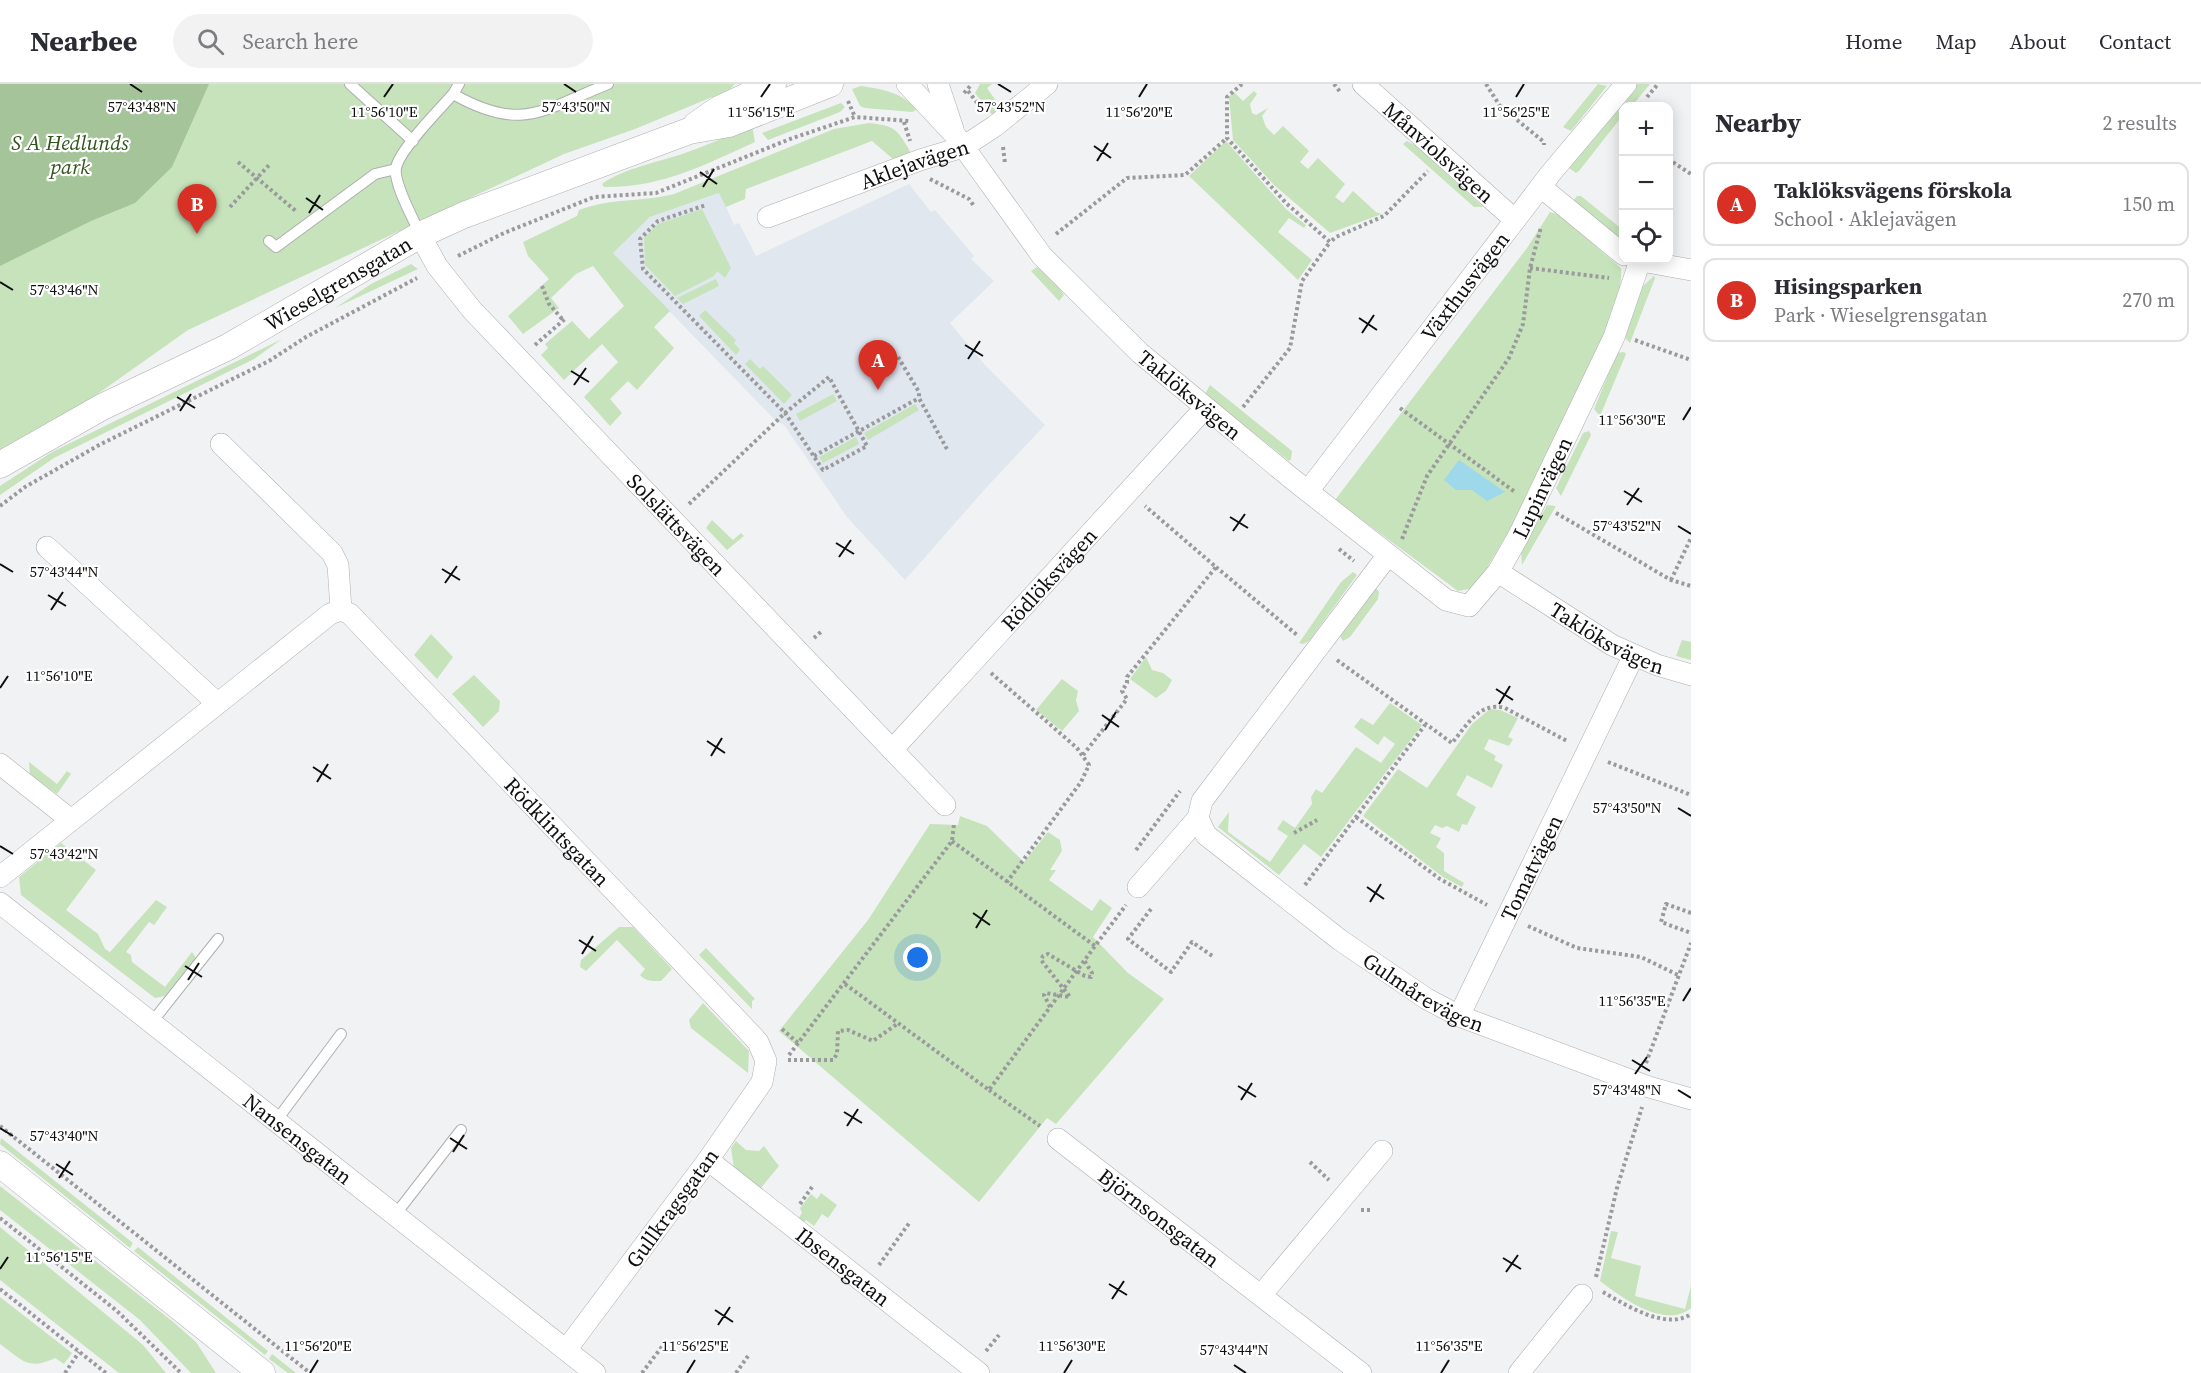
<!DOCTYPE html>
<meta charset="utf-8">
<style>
:root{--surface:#fff;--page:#f2f2f3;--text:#2b2b33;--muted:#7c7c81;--line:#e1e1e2;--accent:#d93025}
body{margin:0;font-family:"Source Serif 4",serif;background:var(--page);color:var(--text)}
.controls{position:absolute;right:18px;top:18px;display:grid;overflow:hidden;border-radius:12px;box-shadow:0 3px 15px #0003}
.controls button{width:54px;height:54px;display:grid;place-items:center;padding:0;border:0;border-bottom:2px solid var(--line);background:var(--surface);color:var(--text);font:30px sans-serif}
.you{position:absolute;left:918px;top:874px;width:21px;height:21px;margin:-15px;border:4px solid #fff;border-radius:50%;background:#1a73e8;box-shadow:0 0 0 9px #1a73e833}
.badge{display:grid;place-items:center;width:39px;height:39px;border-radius:50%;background:var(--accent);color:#fff;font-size:20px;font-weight:700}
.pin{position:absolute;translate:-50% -50px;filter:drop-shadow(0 2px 3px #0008)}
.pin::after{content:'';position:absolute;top:32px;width:21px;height:18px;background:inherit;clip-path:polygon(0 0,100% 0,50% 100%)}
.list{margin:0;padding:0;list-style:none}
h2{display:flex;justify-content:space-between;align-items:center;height:78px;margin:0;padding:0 24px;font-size:26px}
h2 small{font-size:20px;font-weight:400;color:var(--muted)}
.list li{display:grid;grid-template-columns:39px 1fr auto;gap:18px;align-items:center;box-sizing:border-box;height:84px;margin:0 12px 12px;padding:0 12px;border:2px solid var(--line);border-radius:12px}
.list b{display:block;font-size:22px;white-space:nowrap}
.list p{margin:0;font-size:20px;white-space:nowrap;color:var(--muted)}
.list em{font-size:20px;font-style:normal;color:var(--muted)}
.icon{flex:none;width:33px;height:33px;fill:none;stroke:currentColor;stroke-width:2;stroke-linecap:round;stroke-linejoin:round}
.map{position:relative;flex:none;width:1691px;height:1289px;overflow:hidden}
header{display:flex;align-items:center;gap:36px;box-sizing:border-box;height:84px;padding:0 30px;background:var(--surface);border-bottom:2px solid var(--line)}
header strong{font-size:28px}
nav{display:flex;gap:33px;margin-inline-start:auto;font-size:21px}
.search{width:420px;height:54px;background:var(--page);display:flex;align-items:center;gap:15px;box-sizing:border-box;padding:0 21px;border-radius:33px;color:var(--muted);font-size:22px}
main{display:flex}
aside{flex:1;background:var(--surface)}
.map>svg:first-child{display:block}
.built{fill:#e1e7ef}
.green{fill:#c7e3bb}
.forest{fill:#a6c49a}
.water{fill:#9dd8eb}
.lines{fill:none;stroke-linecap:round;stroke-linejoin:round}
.service-casing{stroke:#adaeb0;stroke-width:12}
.minor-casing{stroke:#adaeb0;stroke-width:22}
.tertiary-casing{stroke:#adaeb0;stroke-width:27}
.path{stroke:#9a9a9c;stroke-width:4;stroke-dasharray:3 3;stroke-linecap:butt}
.service{stroke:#fff;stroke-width:10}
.minor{stroke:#fff;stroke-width:21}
.tertiary{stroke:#fff;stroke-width:26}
.ticks{fill:none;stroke:#0f0f10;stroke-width:2}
.labels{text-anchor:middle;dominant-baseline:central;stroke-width:4.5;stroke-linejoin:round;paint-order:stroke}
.park-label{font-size:21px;font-style:italic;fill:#30551b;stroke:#fff}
.street-label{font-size:21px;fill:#0f0f10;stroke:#fff}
.ticks-label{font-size:15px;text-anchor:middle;fill:#0f0f10;stroke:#fff;stroke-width:4.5;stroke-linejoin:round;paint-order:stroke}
</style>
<header>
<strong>Nearbee</strong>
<div class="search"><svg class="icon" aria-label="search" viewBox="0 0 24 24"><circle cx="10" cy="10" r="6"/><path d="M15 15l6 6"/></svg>Search here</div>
<nav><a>Home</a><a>Map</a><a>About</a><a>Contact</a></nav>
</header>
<main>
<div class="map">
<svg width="1691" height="1289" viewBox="0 0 1691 1289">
<rect width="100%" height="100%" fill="#f1f2f4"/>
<path class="built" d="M 909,100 L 931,128 L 935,126 L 974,172 L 971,175 L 994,197 L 950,239 L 985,281 L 1045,341 L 985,405 L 905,496 L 847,433 L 784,341 L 776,337 L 613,169 L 650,133 L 720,109 L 734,141 L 739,139 L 756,172 Z"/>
<path class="green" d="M 0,0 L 735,0 L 729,6 L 635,45 L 564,70 L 188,246 L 0,379 Z
M 980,0 L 992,0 L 987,4 L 1001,24 L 995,31 L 992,31 L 975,9 Z
M 1598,0 L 1607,2 L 1571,47 L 1563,43 Z
M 1637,0 L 1650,0 L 1632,22 L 1624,17 Z
M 861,2 C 881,5 903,8 916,26 L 912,28 L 865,24 L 860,22 L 852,5 Z
M 1254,7 L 1257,10 L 1250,20 L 1252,29 L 1256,31 L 1268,24 L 1262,32 L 1266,43 L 1274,51 L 1283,42 L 1309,67 L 1300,78 L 1308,85 L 1318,74 L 1345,100 L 1335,113 L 1343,119 L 1353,107 L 1376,128 L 1382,130 L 1330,149 L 1274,101 L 1233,56 L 1229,13 L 1234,8 L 1243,17 Z
M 841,19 L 845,23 L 840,28 L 768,56 L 762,49 Z
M 1618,26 L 1623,31 L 1579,87 L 1576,89 L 1569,84 Z
M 869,39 C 896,42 897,45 911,69 L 894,76 L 872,57 L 746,105 L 745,115 L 726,123 L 719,109 L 650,133 L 613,169 L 670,227 L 654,243 L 674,264 L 637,306 L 628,297 L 610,315 L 622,329 L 610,342 L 584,313 L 618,278 L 602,260 L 564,296 L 541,271 L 548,264 L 545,260 L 572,237 L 589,255 L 624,222 L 593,182 L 576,190 L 551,214 L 559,224 L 523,250 L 508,232 L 549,195 L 528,172 L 523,158 L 577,132 L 579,126 C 610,114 643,118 674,110 L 834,45 Z
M 752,41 L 755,58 C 704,81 661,104 604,103 L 602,100 C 624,84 659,78 685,69 C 706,62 726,52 747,45 Z
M 1226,57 L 1286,125 L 1306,141 L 1304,144 L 1289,134 L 1278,148 L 1312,176 L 1298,196 L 1189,92 Z
M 1407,57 L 1416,62 L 1483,123 L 1474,123 L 1403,60 Z
M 1577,112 L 1581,112 L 1623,146 L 1623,159 L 1573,117 Z
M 702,125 L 731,184 L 725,194 L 717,187 L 714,192 L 675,212 L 645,181 L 644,154 L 658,140 Z
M 1550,128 L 1560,131 L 1621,184 C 1623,224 1598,265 1581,300 C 1549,371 1517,439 1474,504 L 1458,507 L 1335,416 L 1527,164 Z
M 411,180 L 418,185 L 335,224 L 371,200 Z
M 1037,183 L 1056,199 L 1064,211 L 1059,217 L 1031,187 Z
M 1654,192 L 1655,194 L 1630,259 L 1624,253 L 1641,204 Z
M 716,195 L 719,202 L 683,220 L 677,214 Z
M 705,226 L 736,256 L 734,259 L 740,266 L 736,271 L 699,232 Z
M 282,255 L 254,275 L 54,374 L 0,411 L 0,402 L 52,368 Z
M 1624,268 L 1626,270 L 1600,332 L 1594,325 L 1617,269 Z
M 750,275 L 760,285 L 763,282 L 792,311 L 784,320 L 745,280 Z
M 1210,301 L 1292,367 L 1291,375 L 1289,377 L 1205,310 Z
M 833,310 L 837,317 L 800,337 L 796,330 Z
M 915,320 L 919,326 L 868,356 L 864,349 Z
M 1589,347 L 1591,351 L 1561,412 L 1556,404 L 1583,349 Z
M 856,353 L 859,360 L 823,379 L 819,373 Z
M 1547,421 L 1556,422 L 1522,481 L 1521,468 Z
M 712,436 L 733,456 L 741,449 L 744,452 L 727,466 L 706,444 Z
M 1353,488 L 1357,491 L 1309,557 L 1303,560 L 1299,559 L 1341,498 Z
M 1376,504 L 1379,508 L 1378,515 L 1350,553 L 1343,557 L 1340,552 L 1372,506 Z
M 431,550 L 453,573 L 437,595 L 414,571 Z
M 1682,556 L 1691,558 L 1691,576 L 1676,572 Z
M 1146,573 L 1152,586 L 1163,589 L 1172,596 L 1166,607 L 1156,614 L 1130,595 Z
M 474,591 L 500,617 L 499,627 L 483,643 L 452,610 Z
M 1062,595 L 1078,607 L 1076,616 L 1079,627 L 1062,647 L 1036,626 Z
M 1390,619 L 1422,641 L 1321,773 L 1304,760 L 1279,791 L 1218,743 L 1229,728 L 1228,748 L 1270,778 L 1288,752 L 1277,745 L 1283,736 L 1295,744 L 1312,720 L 1311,713 L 1316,705 L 1322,709 L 1356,663 L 1381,679 L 1395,660 L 1384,652 L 1378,661 L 1354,643 L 1361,634 L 1373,641 Z
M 1490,625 L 1500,626 L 1518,634 L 1508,653 L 1513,655 L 1509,662 L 1489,655 L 1484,665 L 1496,672 L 1494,676 L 1503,681 L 1492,704 L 1467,691 L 1456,711 L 1476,723 L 1467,741 L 1462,740 L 1459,748 L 1447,742 L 1442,744 L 1435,741 L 1430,749 L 1441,754 L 1436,763 L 1444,769 L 1444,787 L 1464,799 L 1462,803 L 1443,793 L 1363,732 L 1398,685 L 1427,704 L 1472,640 Z
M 29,678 L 57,700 L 67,687 L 71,690 L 57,710 L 30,691 Z
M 960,732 L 987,742 L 1024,778 L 1048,748 L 1060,756 L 1062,767 L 1050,786 L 1056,786 L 1049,796 L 1092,827 L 1100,815 L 1112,824 L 1093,853 L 1128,889 L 1164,915 L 1056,1040 L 1047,1034 L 979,1118 L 779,947 L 868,836 L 930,740 L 958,741 Z
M 61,759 L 96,786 L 66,826 L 98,850 L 105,865 L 110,868 L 156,816 L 167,823 L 154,841 L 149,838 L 126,868 L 131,871 L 132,878 L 165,903 L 192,868 L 196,874 L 165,912 L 155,914 L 21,811 L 19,793 Z
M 619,843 L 633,843 L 672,885 L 661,897 C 653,897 646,898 640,891 L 645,885 L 617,856 L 586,887 L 580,883 L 581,876 Z
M 706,864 L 755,915 L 752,917 L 752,925 L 699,871 Z
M 703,919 L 749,967 L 748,989 L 691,944 L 689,936 Z
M 1,1054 L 133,1159 L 130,1164 L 0,1060 Z
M 736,1057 L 746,1066 L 759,1067 L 764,1062 C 769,1068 773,1075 779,1082 L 760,1105 L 734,1084 L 731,1064 Z
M 0,1102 L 172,1237 L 196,1258 L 216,1289 L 191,1289 L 140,1236 L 0,1126 Z
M 821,1109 L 837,1121 L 828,1134 L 822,1130 L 814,1142 L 806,1136 L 803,1139 L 798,1135 L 802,1129 L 800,1124 L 811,1110 L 817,1115 Z
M 0,1143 L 143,1261 L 166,1289 L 119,1289 L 0,1196 Z
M 1611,1147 L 1618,1148 L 1611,1174 L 1641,1182 L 1635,1212 L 1685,1225 L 1691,1202 L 1691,1224 C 1665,1246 1621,1213 1600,1197 Z
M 138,1163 L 149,1172 L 268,1267 L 265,1271 L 134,1167 Z
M 0,1213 L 72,1269 L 64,1280 L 55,1274 C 28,1287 22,1276 0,1260 Z
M 272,1270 L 296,1289 L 288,1289 L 269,1275 Z"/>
<path class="forest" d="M 0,0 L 209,0 L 172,83 L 135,119 L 91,137 L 0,182 Z"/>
<path class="water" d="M 1459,376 L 1505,408 L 1487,417 L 1472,406 L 1456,406 L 1444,396 Z"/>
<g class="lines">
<g class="service-casing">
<path id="service" d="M 350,0 L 413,57
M 459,0 L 453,10 C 522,49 542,26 608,0
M 420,150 C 414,136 393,99 396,84 C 399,66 440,25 453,10
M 269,157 L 276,163 L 375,90 L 396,85
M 152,938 L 218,855
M 276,1037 L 341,950
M 395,1131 L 461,1046"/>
</g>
<g class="minor-casing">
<g id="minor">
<path id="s1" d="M 907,0 L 955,51 L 1042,172 L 1140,269 L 1291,394 L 1446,516 L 1469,522 L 1498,488 L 1519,451 L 1614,253 L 1640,177"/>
<path d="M 938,0 L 953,45"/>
<path id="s2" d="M 1363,0 L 1515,136"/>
<path d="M 1541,103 L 1624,171"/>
<path id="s3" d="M 768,133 L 920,76 L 963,63 L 995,42 L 1047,0"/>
<path id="s4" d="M 420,151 L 437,182 L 472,226 L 945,721"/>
<path d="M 1636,176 L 1691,186"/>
<path d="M 221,360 L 332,469 L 338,481 L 341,526"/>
<path id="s5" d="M 1308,407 L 1551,89 L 1626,0"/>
<path d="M 47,463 L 217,619"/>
<path id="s6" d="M 1498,488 L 1612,561 L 1657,581 L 1691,591"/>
<path id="s7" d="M 892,666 L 1205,324"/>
<path d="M 0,680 L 71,736"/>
<path id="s8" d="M 1198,734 L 1206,751 L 1340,856 L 1427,915 L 1459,932 L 1649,1003 L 1691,1015"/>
<path id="s9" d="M 0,793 L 330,530 L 341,526 L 350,530 L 746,945 L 758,958 L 766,977 L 762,998 L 708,1076 L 566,1266"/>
<path d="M 1138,803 L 1198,734 L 1202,717 L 1388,471"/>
<path id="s10" d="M 0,819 L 595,1289"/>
<path id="s11" d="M 1459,932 L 1634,571"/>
<path id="s12" d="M 1058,1055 L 1361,1289"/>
<path id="s13" d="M 708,1076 L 979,1289"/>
<path d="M 1262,1210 L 1382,1067"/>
<path d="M 1519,1289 L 1582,1211"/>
</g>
</g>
<g class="tertiary-casing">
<g id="tertiary">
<path d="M 696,41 L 719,25 L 773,0"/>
<path id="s14" d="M 0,381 L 102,323 L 228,263 L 420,151 L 464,131 L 689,47 L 729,40 L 830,0"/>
<path d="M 0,1080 L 262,1289"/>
</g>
</g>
<path class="path" d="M 1242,0 L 1227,13 L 1227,54 L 1286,119 L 1330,158 L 1336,153 L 1384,132 L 1428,87
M 1334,0 L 1341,9
M 1486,0 L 1500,22 L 1544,58 L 1544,61
M 968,7 L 982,25
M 964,9 L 972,0
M 1647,13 L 1658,0
M 848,17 L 855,33
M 904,38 L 910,57
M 1003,63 L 1005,79
M 1668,75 L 1691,90
M 238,78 L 297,128
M 930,95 L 969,115 L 974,122
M 230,123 L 270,80
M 1056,150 L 1127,94 L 1185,91 L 1227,54
M 458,172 L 504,149 L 594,113 L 656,109 L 790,55 L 855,33 L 910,37
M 1530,184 L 1609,194
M 542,202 L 549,220 L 563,236
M 1635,256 L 1691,276
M 535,261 L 566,234
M 898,273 L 919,308 L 919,314 L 948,367
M 1243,323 L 1290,264 L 1302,197 L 1330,158
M 1400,324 L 1515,408
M 814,372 L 919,314
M 689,420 L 785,329 L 829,293 L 867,362 L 823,386 L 785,329 L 643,185 L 640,155 L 658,137 L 706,121
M 0,422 L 25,403 L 101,360 L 269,277 L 306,253 L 417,194
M 1556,429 L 1671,496 L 1691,502
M 1402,455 L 1427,392 L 1509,274 L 1523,240 L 1530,184 L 1541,143
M 1339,465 L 1354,477
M 1216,483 L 1297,551
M 1671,496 L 1691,454
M 814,554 L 823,546
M 1337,576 L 1452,659 C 1467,641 1480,617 1505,624 L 1567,657
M 991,589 L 1077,664 L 1089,681 L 1081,698 L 1007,798
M 1083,671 L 1127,615 L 1122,607 L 1127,599 L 1127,593 L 1216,483 L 1145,422
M 1608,678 L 1691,711
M 1356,733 L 1440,795 L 1487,821
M 1294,749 L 1317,736
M 952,757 L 1095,862 L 1126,821
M 1136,766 L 1180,707
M 1305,801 L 1425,641
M 1151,825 L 1128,855 L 1171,888 L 1192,858 L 1214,873
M 1691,829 L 1666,820 L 1661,838 L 1691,849
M 1528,842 L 1577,864 L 1641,873 L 1678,891
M 845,900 L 989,1006 L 1095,862
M 1050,923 L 1044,911 L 1045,909 L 1070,913 L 1041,876 L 1043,872 L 1048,870 L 1085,892 L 1091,893 L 1092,889 L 1084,876
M 782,945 L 798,959
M 789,971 L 952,757 L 954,740
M 788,976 L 833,976 L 837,970 L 838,947 L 848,946 L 873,957 L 897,940
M 1646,979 L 1691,859
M 989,1006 L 1040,1042
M 0,1042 L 310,1289
M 1310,1078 L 1329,1096
M 800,1120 L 812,1103
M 1361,1126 L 1372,1126
M 0,1134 L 117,1227 L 181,1289
M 879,1181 L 910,1138
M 1596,1193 L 1617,1104 L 1642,1023
M 0,1205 L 106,1289
M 1603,1208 C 1626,1221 1666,1247 1691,1230
M 986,1267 L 999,1251
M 65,1289 L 79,1268
M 642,1289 L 667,1256
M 736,1289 L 748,1272"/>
<use href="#service" class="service"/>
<use href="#minor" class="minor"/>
<use href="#tertiary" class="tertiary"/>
</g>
<path class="ticks" d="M 130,0 L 142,8M 564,0 L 576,8M 998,0 L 1011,8M 384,13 L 393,0M 761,13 L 770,0M 1139,13 L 1147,0M 1516,13 L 1524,0M 1094,62 L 1111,74M 1097,77 L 1108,59M 700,88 L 717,100M 703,103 L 714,85M 306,114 L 323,126M 309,129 L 320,111M 0,198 L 13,206M 1359,234 L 1377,246M 1362,249 L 1374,231M 965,261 L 983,272M 968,275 L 980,257M 571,287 L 589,298M 574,301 L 586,284M 177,313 L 195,324M 180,327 L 191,310M 1683,336 L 1691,323M 1624,407 L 1642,418M 1627,421 L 1639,404M 1230,433 L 1248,444M 1678,442 L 1691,450M 1233,447 L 1245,430M 836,459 L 854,470M 839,473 L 851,456M 0,480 L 13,488M 442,485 L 460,496M 445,499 L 457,482M 48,511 L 66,522M 51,526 L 63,508M 0,604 L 8,592M 1496,605 L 1513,616M 1499,620 L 1510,602M 1102,631 L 1119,643M 1105,646 L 1116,628M 707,657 L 725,669M 711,672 L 722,654M 313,683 L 331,695M 317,698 L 328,680M 1678,724 L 1691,732M 0,762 L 13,770M 1367,803 L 1384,815M 1370,818 L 1381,800M 973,829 L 990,841M 976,844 L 987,826M 579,856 L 596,867M 582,870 L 593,852M 185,882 L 202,893M 188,896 L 199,879M 1683,917 L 1691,904M 1632,976 L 1650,987M 1635,990 L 1647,973M 1238,1002 L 1256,1013M 1678,1006 L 1691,1014M 1241,1016 L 1252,999M 844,1028 L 862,1039M 847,1042 L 858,1025M 0,1044 L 13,1052M 450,1054 L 467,1065M 453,1068 L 464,1051M 56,1080 L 73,1091M 59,1094 L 70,1077M 1503,1174 L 1521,1185M 0,1185 L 8,1173M 1506,1188 L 1518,1171M 1109,1200 L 1127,1211M 1112,1215 L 1124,1197M 715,1226 L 733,1238M 718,1241 L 730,1223M 1234,1281 L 1246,1289M 310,1289 L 318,1276M 687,1289 L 695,1276M 1064,1289 L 1072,1276M 1441,1289 L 1449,1276"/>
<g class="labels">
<g class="park-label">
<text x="70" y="58">S A Hedlunds<tspan x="70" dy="24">park</tspan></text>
</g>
<g class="street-label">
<text stroke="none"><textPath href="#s2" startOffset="102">Månviolsvägen</textPath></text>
<text stroke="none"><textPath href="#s3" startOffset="156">Aklejavägen</textPath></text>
<text stroke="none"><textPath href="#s14" startOffset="384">Wieselgrensgatan</textPath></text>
<text stroke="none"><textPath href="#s5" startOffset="258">Växthusvägen</textPath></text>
<text stroke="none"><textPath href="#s1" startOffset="422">Taklöksvägen</textPath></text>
<text stroke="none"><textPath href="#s1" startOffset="914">Lupinvägen</textPath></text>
<text stroke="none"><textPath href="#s4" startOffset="388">Solslättsvägen</textPath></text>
<text stroke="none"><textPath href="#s7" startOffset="232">Rödlöksvägen</textPath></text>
<text stroke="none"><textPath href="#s6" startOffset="128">Taklöksvägen</textPath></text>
<text stroke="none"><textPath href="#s9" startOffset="744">Rödklintsgatan</textPath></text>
<text stroke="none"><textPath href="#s11" startOffset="165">Tomatvägen</textPath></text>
<text stroke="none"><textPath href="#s8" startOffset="288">Gulmårevägen</textPath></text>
<text stroke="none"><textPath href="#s10" startOffset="380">Nansensgatan</textPath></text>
<text transform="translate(672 1124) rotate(-54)">Gullkragsgatan</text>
<text stroke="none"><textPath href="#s12" startOffset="128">Björnsonsgatan</textPath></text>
<text stroke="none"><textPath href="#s13" startOffset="172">Ibsensgatan</textPath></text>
</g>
</g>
<g class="ticks-label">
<text x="142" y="28">57°43'48"N</text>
<text x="576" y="28">57°43'50"N</text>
<text x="1011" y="28">57°43'52"N</text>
<text x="384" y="33">11°56'10"E</text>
<text x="761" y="33">11°56'15"E</text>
<text x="1139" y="33">11°56'20"E</text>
<text x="1516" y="33">11°56'25"E</text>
<text x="64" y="211">57°43'46"N</text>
<text x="1632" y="341">11°56'30"E</text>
<text x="1627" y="447">57°43'52"N</text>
<text x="64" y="493">57°43'44"N</text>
<text x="59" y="597">11°56'10"E</text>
<text x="1627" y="729">57°43'50"N</text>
<text x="64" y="775">57°43'42"N</text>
<text x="1632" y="922">11°56'35"E</text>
<text x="1627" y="1011">57°43'48"N</text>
<text x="64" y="1057">57°43'40"N</text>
<text x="59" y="1178">11°56'15"E</text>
<text x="318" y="1267">11°56'20"E</text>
<text x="695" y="1267">11°56'25"E</text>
<text x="1072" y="1267">11°56'30"E</text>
<text x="1449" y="1267">11°56'35"E</text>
<text x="1234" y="1271">57°43'44"N</text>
</g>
</svg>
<div class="controls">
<button>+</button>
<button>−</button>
<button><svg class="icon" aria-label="locate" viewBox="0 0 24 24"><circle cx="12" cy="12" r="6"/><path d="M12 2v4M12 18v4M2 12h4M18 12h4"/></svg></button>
</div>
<div class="you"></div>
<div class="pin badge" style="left:878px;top:306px">A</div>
<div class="pin badge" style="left:197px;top:150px">B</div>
</div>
<aside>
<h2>Nearby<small>2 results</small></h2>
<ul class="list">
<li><span class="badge">A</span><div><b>Taklöksvägens förskola</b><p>School · Aklejavägen</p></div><em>150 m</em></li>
<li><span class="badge">B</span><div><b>Hisingsparken</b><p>Park · Wieselgrensgatan</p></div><em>270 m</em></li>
</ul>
</aside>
</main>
